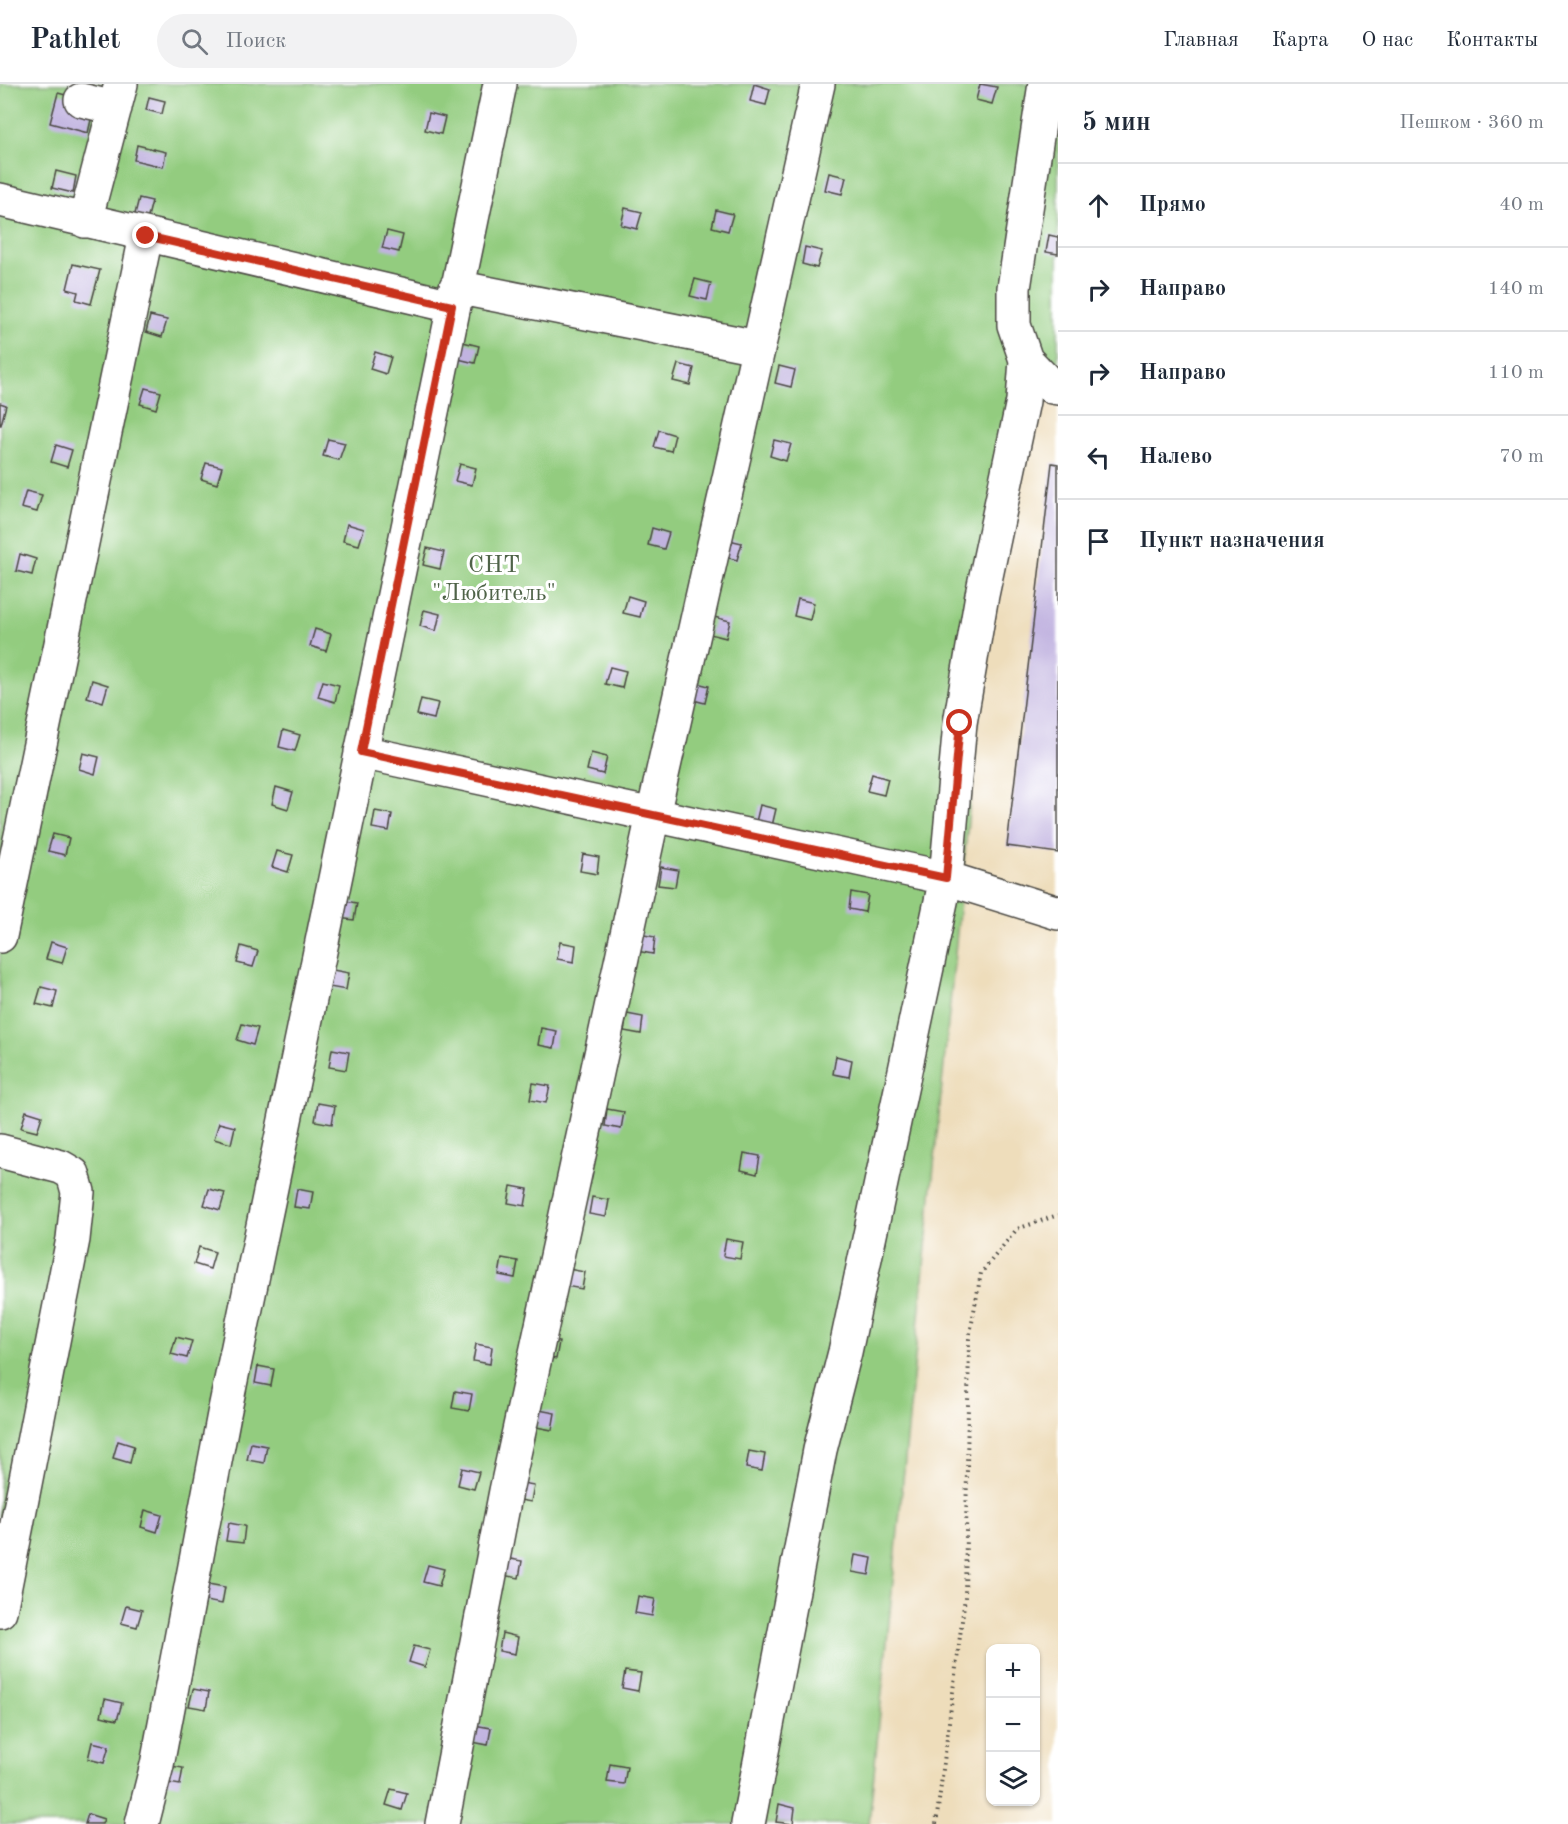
<!DOCTYPE html>
<html lang="ru">
<meta charset="utf-8">
<style>
:root{--surface:#fff;--page:#f2f2f3;--text:#1f2937;--muted:#747a83;--line:#e0e1e3}
body{margin:0;font-family:"Old Standard TT",serif;background:var(--page);color:var(--text)}
.controls{position:absolute;right:18px;bottom:18px;display:grid;overflow:hidden;border-radius:12px;box-shadow:0 2px 4px #0004}
.controls button{width:54px;height:54px;display:grid;place-items:center;padding:0;border:0;border-bottom:2px solid var(--line);background:var(--surface);color:var(--text);font:30px sans-serif}
.stop{position:absolute;width:18px;height:18px;margin:-14px;border:4px solid #c8321e;border-radius:50%;background:#fff}
.stop.end{background:#c8321e;border-color:#fff;box-shadow:0 2px 6px #0008}
.list{margin:0;padding:0;list-style:none}
h2{display:flex;justify-content:space-between;align-items:center;height:78px;margin:0;padding:0 24px;font-size:26px}
h2 small{font-size:20px;font-weight:400;color:var(--muted)}
.list li{display:grid;grid-template-columns:39px 1fr auto;gap:18px;align-items:center;box-sizing:border-box;height:84px;padding:0 24px;border-top:2px solid var(--line)}
.list b{display:block;font-size:22px;white-space:nowrap}
.list em{font-size:20px;font-style:normal;color:var(--muted)}
.icon{flex:none;width:33px;height:33px;fill:none;stroke:currentColor;stroke-width:2;stroke-linecap:round;stroke-linejoin:round}
.map{position:relative;flex:none;width:1058px;height:1740px;overflow:hidden}
header{display:flex;align-items:center;gap:36px;box-sizing:border-box;height:84px;padding:0 30px;background:var(--surface);border-bottom:2px solid var(--line)}
header strong{font-size:28px}
nav{display:flex;gap:33px;margin-inline-start:auto;font-size:21px}
.search{width:420px;height:54px;background:var(--page);display:flex;align-items:center;gap:15px;box-sizing:border-box;padding:0 21px;border-radius:33px;color:var(--muted);font-size:22px}
main{display:flex}
aside{flex:1;background:var(--surface)}
.map>svg:first-child{display:block}
.garden{fill:#93cc7f;stroke:#5f7c55;stroke-width:1.5}
.building{fill:#c1b3e0}
.lines{fill:none;stroke-linecap:round;stroke-linejoin:round}
.minor-casing{stroke:#484641;stroke-width:36}
.path{stroke:#484641;stroke-width:4;stroke-dasharray:1.5 4.5;stroke-linecap:butt}
.minor{stroke:#fff;stroke-width:33}
.route{stroke:#c8321e;stroke-width:8}
.labels{text-anchor:middle;dominant-baseline:central;stroke-width:6;stroke-linejoin:round;paint-order:stroke}
.park-label{font-size:24px;fill:#4f6348;stroke:#fff}
</style>
<header>
<strong>Pathlet</strong>
<div class="search"><svg class="icon" aria-label="search" viewBox="0 0 24 24"><circle cx="10" cy="10" r="6"/><path d="M15 15l6 6"/></svg>Поиск</div>
<nav><a>Главная</a><a>Карта</a><a>О нас</a><a>Контакты</a></nav>
</header>
<main>
<div class="map">
<svg width="1058" height="1740" viewBox="0 0 1058 1740">
<rect width="100%" height="100%" fill="#fff"/>
<filter id="ink" filterUnits="userSpaceOnUse"><feTurbulence type="fractalNoise" baseFrequency=".0167" numOctaves="2"/><feDisplacementMap in="SourceGraphic" scale="12" xChannelSelector="R" yChannelSelector="G"/><feConvolveMatrix kernelMatrix="1 2 1 2 8 2 1 2 1" color-interpolation-filters="sRGB"/></filter>
<filter id="wash" filterUnits="userSpaceOnUse"><feTurbulence type="fractalNoise" baseFrequency=".008" numOctaves="4" result="noise"/><feDisplacementMap in="SourceGraphic" scale="24" xChannelSelector="R" yChannelSelector="G"/><feGaussianBlur stdDeviation="1.35" result="paint"/><feColorMatrix in="noise" values="0 0 0 0 0 0 0 0 0 0 0 0 0 0 0 0 0 1.4 0 .05"/><feComposite in="paint" operator="in"/></filter>
<g filter="url(#wash)">
<rect width="100%" height="100%" fill="#edb"/>
<path class="garden" d="M 0,0 L 1058,0 L 1058,289 L 1013,281 L 869,1740 L 0,1740 Z"/>
<g id="blocks">
<path class="building" d="M 754,0 L 770,5 L 766,21 L 750,17 Z
M 980,0 L 997,3 L 992,20 L 976,16 Z
M 58,9 L 73,13 L 93,27 L 88,49 L 50,39 Z
M 149,13 L 165,17 L 162,30 L 146,26 Z
M 429,29 L 445,33 L 441,50 L 425,46 Z
M 137,61 L 166,68 L 163,83 L 134,76 Z
M 56,87 L 76,92 L 73,109 L 52,104 Z
M 829,89 L 846,93 L 842,110 L 825,106 Z
M 139,114 L 152,117 L 146,141 L 133,138 Z
M 625,124 L 642,128 L 637,145 L 621,141 Z
M 716,126 L 733,130 L 728,147 L 712,143 Z
M 387,147 L 403,151 L 399,168 L 382,164 Z
M 1049,151 L 1058,153 L 1058,170 L 1046,168 Z
M 805,163 L 822,167 L 817,184 L 802,180 Z
M 73,180 L 100,186 L 91,220 L 76,216 L 78,208 L 67,205 Z
M 695,195 L 711,199 L 707,216 L 690,212 Z
M 150,232 L 167,236 L 162,253 L 146,248 Z
M 463,258 L 479,262 L 475,279 L 458,275 Z
M 375,268 L 391,273 L 386,290 L 370,285 Z
M 678,280 L 694,284 L 690,301 L 673,297 Z
M 779,282 L 795,286 L 791,303 L 775,299 Z
M 145,304 L 161,308 L 156,325 L 140,320 Z
M 0,319 L 6,321 L 1,341 L 0,341 Z
M 659,346 L 675,351 L 671,367 L 654,363 Z
M 328,355 L 345,359 L 339,376 L 323,372 Z
M 774,356 L 791,360 L 786,377 L 770,372 Z
M 56,361 L 72,366 L 67,383 L 51,378 Z
M 206,379 L 222,383 L 217,400 L 201,395 Z
M 1052,379 L 1058,380 L 1058,769 L 1007,762 Z
M 460,380 L 476,384 L 472,401 L 455,397 Z
M 26,407 L 42,411 L 37,428 L 21,424 Z
M 347,440 L 364,445 L 359,461 L 343,457 Z
M 652,444 L 669,449 L 664,465 L 648,461 Z
M 725,455 L 742,459 L 737,476 L 721,472 Z
M 427,464 L 444,468 L 440,485 L 423,481 Z
M 20,470 L 36,475 L 32,491 L 16,487 Z
M 628,512 L 644,517 L 640,533 L 623,529 Z
M 798,515 L 814,519 L 810,536 L 794,532 Z
M 424,526 L 440,530 L 436,547 L 420,542 Z
M 714,533 L 730,537 L 726,554 L 710,550 Z
M 315,545 L 331,550 L 326,567 L 310,562 Z
M 610,583 L 626,587 L 622,604 L 605,600 Z
M 92,596 L 108,601 L 103,618 L 87,613 Z
M 323,597 L 339,601 L 335,618 L 318,613 Z
M 693,598 L 709,602 L 705,619 L 689,615 Z
M 421,615 L 438,619 L 434,635 L 417,631 Z
M 283,646 L 300,651 L 295,667 L 279,663 Z
M 83,669 L 99,673 L 95,690 L 79,685 Z
M 591,669 L 607,673 L 603,690 L 587,686 Z
M 872,690 L 888,695 L 884,711 L 867,707 Z
M 276,703 L 293,708 L 288,725 L 272,720 Z
M 760,721 L 776,725 L 772,742 L 756,738 Z
M 375,727 L 392,730 L 389,747 L 372,744 Z
M 53,750 L 69,754 L 65,771 L 48,767 Z
M 277,767 L 293,771 L 288,788 L 272,783 Z
M 583,770 L 599,773 L 597,790 L 580,787 Z
M 661,783 L 678,786 L 675,803 L 658,801 Z
M 851,808 L 868,811 L 865,828 L 849,825 Z
M 340,816 L 357,819 L 354,836 L 337,834 Z
M 639,850 L 655,853 L 653,870 L 636,867 Z
M 51,858 L 67,863 L 62,879 L 46,875 Z
M 560,858 L 576,861 L 574,878 L 557,875 Z
M 241,862 L 258,867 L 253,883 L 237,879 Z
M 333,886 L 349,889 L 346,906 L 329,903 Z
M 41,903 L 57,907 L 53,924 L 36,920 Z
M 627,930 L 643,933 L 641,950 L 624,947 Z
M 242,940 L 258,944 L 253,961 L 237,956 Z
M 541,944 L 557,947 L 554,964 L 538,961 Z
M 332,965 L 349,968 L 346,986 L 329,983 Z
M 836,972 L 852,976 L 849,993 L 833,990 Z
M 533,999 L 550,1002 L 546,1019 L 530,1016 Z
M 318,1019 L 335,1022 L 332,1040 L 315,1037 Z
M 607,1025 L 624,1028 L 621,1045 L 605,1042 Z
M 26,1027 L 42,1032 L 37,1048 L 21,1044 Z
M 219,1039 L 235,1043 L 231,1060 L 214,1055 Z
M 744,1069 L 760,1072 L 757,1090 L 741,1086 Z
M 511,1102 L 528,1105 L 525,1122 L 508,1119 Z
M 209,1105 L 225,1109 L 220,1126 L 204,1121 Z
M 297,1105 L 313,1108 L 310,1125 L 294,1123 Z
M 592,1113 L 609,1116 L 606,1133 L 589,1130 Z
M 726,1155 L 743,1158 L 740,1175 L 723,1172 Z
M 199,1163 L 215,1168 L 210,1185 L 194,1180 Z
M 502,1174 L 518,1177 L 515,1194 L 499,1191 Z
M 568,1185 L 585,1188 L 582,1205 L 565,1202 Z
M 176,1253 L 192,1257 L 187,1274 L 171,1270 Z
M 542,1255 L 559,1258 L 556,1275 L 539,1272 Z
M 476,1260 L 492,1263 L 490,1280 L 473,1277 Z
M 258,1282 L 274,1285 L 271,1302 L 255,1299 Z
M 455,1307 L 472,1310 L 469,1327 L 452,1324 Z
M 539,1326 L 555,1329 L 552,1346 L 536,1343 Z
M 118,1357 L 134,1362 L 130,1379 L 113,1374 Z
M 251,1359 L 267,1362 L 264,1379 L 247,1376 Z
M 749,1367 L 765,1370 L 762,1387 L 746,1384 Z
M 462,1384 L 479,1388 L 474,1405 L 458,1401 Z
M 517,1398 L 534,1401 L 531,1418 L 514,1415 Z
M 145,1426 L 162,1431 L 157,1448 L 141,1443 Z
M 229,1439 L 245,1442 L 243,1459 L 226,1457 Z
M 855,1471 L 872,1474 L 869,1491 L 852,1488 Z
M 505,1474 L 522,1477 L 519,1494 L 502,1491 Z
M 428,1481 L 444,1485 L 439,1502 L 423,1498 Z
M 208,1500 L 225,1503 L 222,1520 L 205,1517 Z
M 638,1512 L 655,1515 L 652,1532 L 635,1529 Z
M 126,1522 L 142,1526 L 137,1543 L 121,1539 Z
M 502,1549 L 518,1553 L 515,1570 L 499,1567 Z
M 414,1562 L 430,1566 L 425,1583 L 409,1578 Z
M 625,1587 L 641,1589 L 638,1607 L 622,1604 Z
M 193,1605 L 209,1608 L 206,1625 L 189,1622 Z
M 105,1615 L 122,1619 L 117,1636 L 101,1632 Z
M 474,1641 L 491,1644 L 488,1661 L 472,1658 Z
M 92,1658 L 109,1662 L 104,1679 L 88,1675 Z
M 610,1680 L 627,1683 L 624,1700 L 607,1698 Z
M 166,1681 L 183,1684 L 180,1701 L 163,1698 Z
M 391,1705 L 407,1709 L 402,1726 L 386,1721 Z
M 779,1720 L 795,1724 L 793,1740 L 776,1738 Z
M 88,1730 L 104,1735 L 102,1740 L 85,1740 Z"/>
</g>
</g>
<g filter="url(#ink)">
<use href="#blocks" fill-opacity="0" stroke="#484641" stroke-width="1.5"/>
<g class="lines">
<g class="minor-casing">
<path id="minor" d="M 1045,0 L 1014,204 L 1014,241 L 1026,276 L 1052,303 L 1058,304
M 81,16 L 115,24
M 0,116 L 452,222
M 85,137 L 121,0
M 456,203 L 757,263
M 361,668 L 946,794 L 1058,829
M 0,852 L 146,152
M 0,1067 L 61,1083 L 73,1090 L 78,1108 L 73,1155 L 0,1527
M 142,1740 L 157,1681 L 224,1330 L 500,0
M 442,1740 L 506,1407 L 653,731 L 818,0
M 748,1740 L 820,1366 L 845,1268 L 946,794 L 960,639 L 982,511 L 1023,317 L 1026,276"/>
</g>
<path class="path" d="M 936,1740 L 965,1513 L 969,1255 L 981,1189 L 1017,1145 L 1058,1131"/>
<use href="#minor" class="minor"/>
</g>
</g>
<g class="lines" filter="url(#ink)">
<path class="route" d="M 146,152 L 452,222 L 361,668 L 946,794 L 960,639"/>
</g>
<g class="labels">
<g class="park-label">
<text x="494" y="482">СНТ<tspan x="494" dy="28">"Любитель"</tspan></text>
</g>
</g>
</svg>
<div class="controls">
<button>+</button>
<button>−</button>
<button><svg class="icon" aria-label="layers" viewBox="0 0 24 24"><path d="M12 4l9 5-9 5-9-5zM3 14l9 5 9-5"/></svg></button>
</div>
<div class="stop" style="left:960px;top:639px"></div>
<div class="stop end" style="left:146px;top:152px"></div>
</div>
<aside>
<h2>5 мин<small>Пешком · 360 m</small></h2>
<ul class="list">
<li><svg class="icon" aria-label="ahead" viewBox="0 0 24 24"><path d="M12 20V5M6 11l6-6 6 6"/></svg><div><b>Прямо</b></div><em>40 m</em></li>
<li><svg class="icon" aria-label="right" viewBox="0 0 24 24"><path d="M7 20v-9h11M14 6l5 5-5 5"/></svg><div><b>Направо</b></div><em>140 m</em></li>
<li><svg class="icon" aria-label="right" viewBox="0 0 24 24"><path d="M7 20v-9h11M14 6l5 5-5 5"/></svg><div><b>Направо</b></div><em>110 m</em></li>
<li><svg class="icon" aria-label="left" viewBox="0 0 24 24"><path d="M17 20v-9H6M10 6l-5 5 5 5"/></svg><div><b>Налево</b></div><em>70 m</em></li>
<li><svg class="icon" aria-label="arrive" viewBox="0 0 24 24"><path d="M6 21V4h12l-3 4 3 4H6"/></svg><div><b>Пункт назначения</b></div></li>
</ul>
</aside>
</main>
